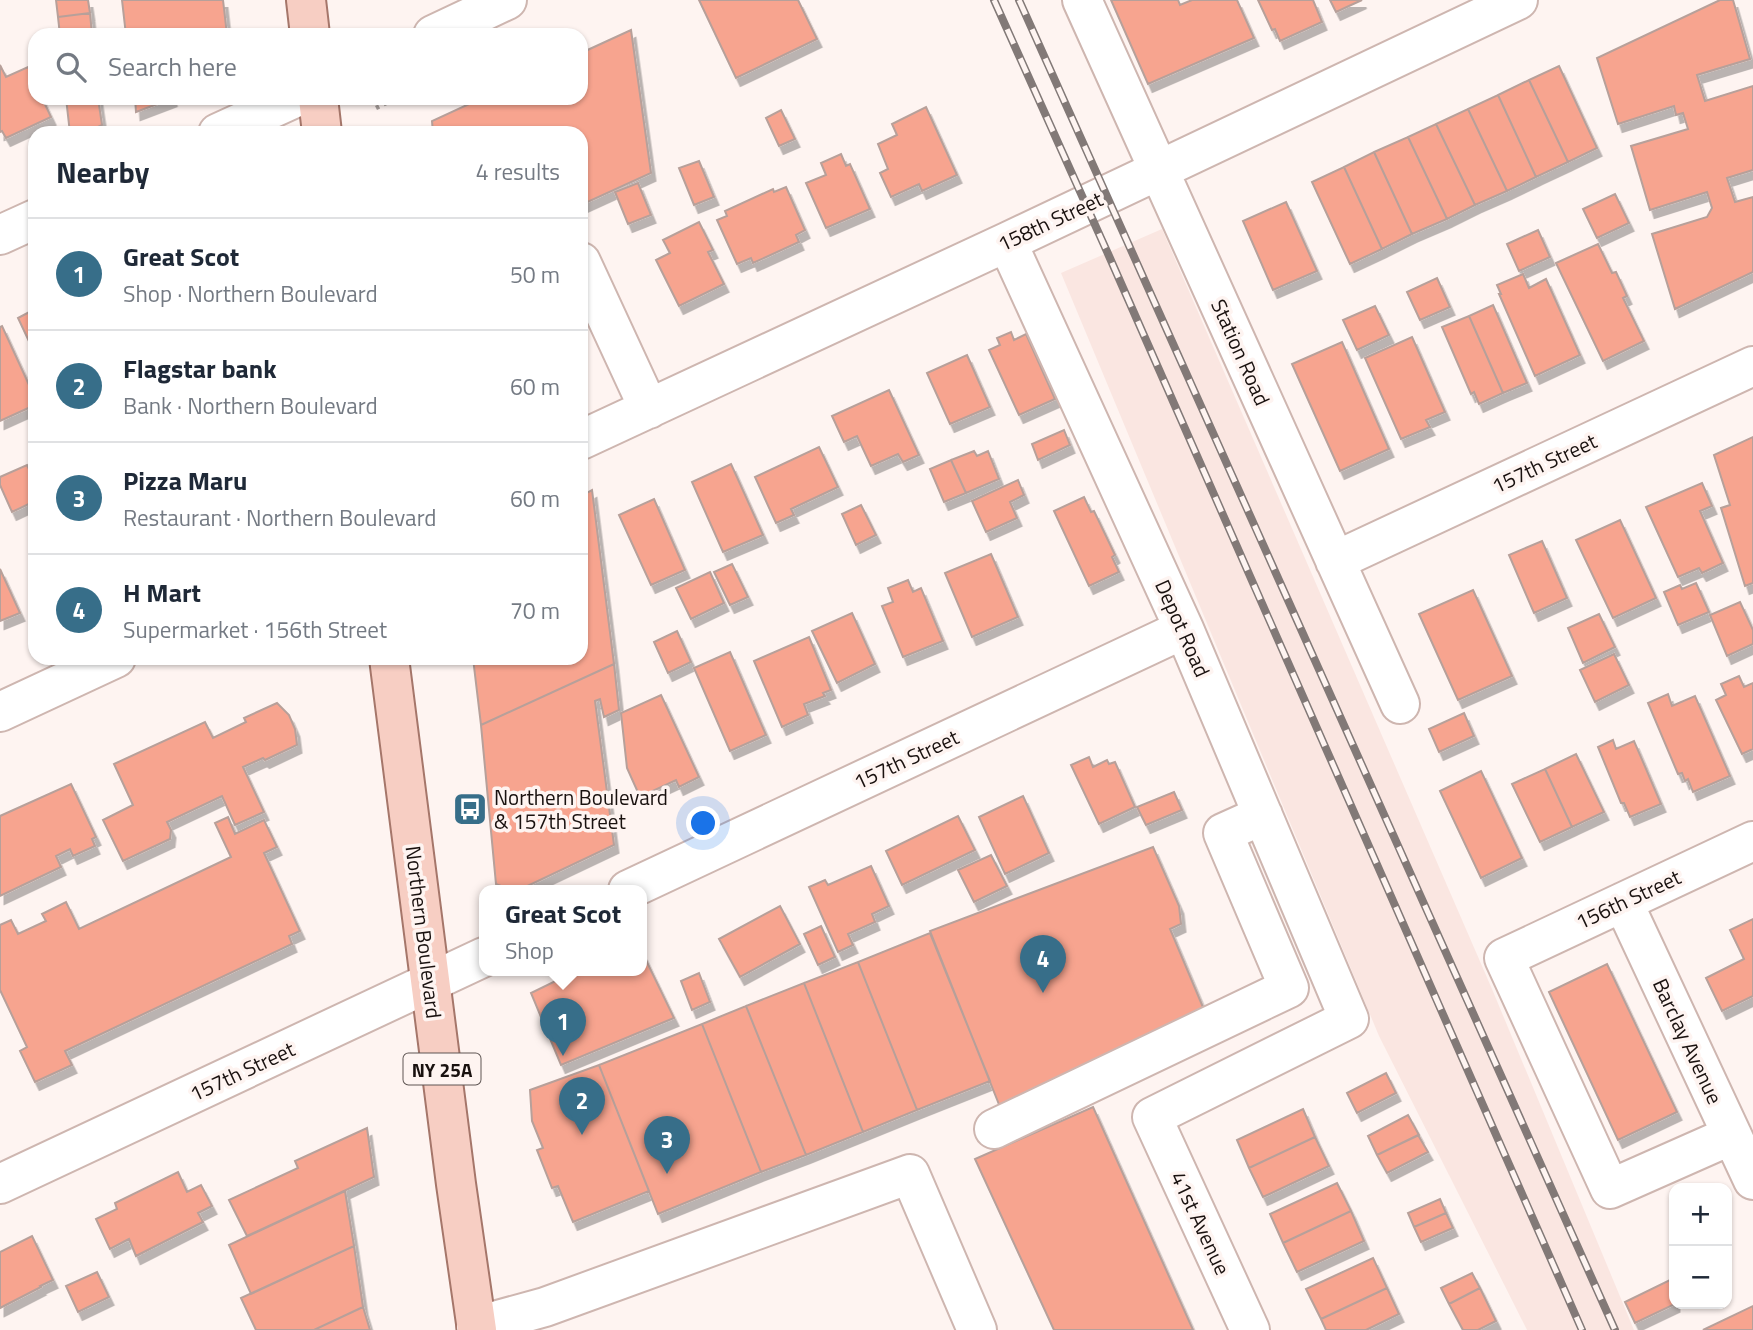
<!DOCTYPE html>
<meta charset="utf-8">
<style>
:root{--surface:#fff;--page:#f6f6f7;--text:#1f2937;--muted:#747a83;--line:#e0e1e3;--accent:#376e89}
body{margin:0;font-family:"Titillium Web",sans-serif;background:var(--page);color:var(--text)}
.controls{position:absolute;right:21px;bottom:21px;display:grid;overflow:hidden;border-radius:14px;box-shadow:0 2px 5px #0004}
.controls button{width:63px;height:63px;display:grid;place-items:center;padding:0;border:0;border-bottom:2px solid var(--line);background:var(--surface);color:var(--text);font:35px sans-serif}
.you{position:absolute;left:704px;top:824px;width:24px;height:24px;margin:-18px;border:5px solid #fff;border-radius:50%;background:#1a73e8;box-shadow:0 0 0 10px #1a73e833}
.badge{display:grid;place-items:center;width:46px;height:46px;border-radius:50%;background:var(--accent);color:#fff;font-size:23px;font-weight:700}
.pin{position:absolute;translate:-50% -58px;filter:drop-shadow(0 2px 4px #0008)}
.pin::after{content:'';position:absolute;top:37px;width:24px;height:21px;background:inherit;clip-path:polygon(0 0,100% 0,50% 100%)}
.popup{position:absolute;left:479px;top:885px;width:168px;height:91px;box-sizing:border-box;display:grid;place-content:center;border-radius:14px;background:var(--surface);filter:drop-shadow(0 2px 5px #0005);font-size:23px;white-space:nowrap;color:var(--muted)}
.popup b{font-size:26px;color:var(--text)}
.popup::after{content:'';position:absolute;left:50%;top:100%;margin-left:-14px;border:14px solid transparent;border-top-color:var(--surface)}
.list{margin:0;padding:0;list-style:none}
h2{display:flex;justify-content:space-between;align-items:center;height:91px;margin:0;padding:0 28px;font-size:30px}
h2 small{font-size:23px;font-weight:400;color:var(--muted)}
.list li{display:grid;grid-template-columns:46px 1fr auto;gap:21px;align-items:center;box-sizing:border-box;height:112px;padding:0 28px;border-top:2px solid var(--line)}
.list b{display:block;font-size:26px;white-space:nowrap}
.list p{margin:0;font-size:23px;white-space:nowrap;color:var(--muted)}
.list em{font-size:23px;font-style:normal;color:var(--muted)}
.icon{flex:none;width:38px;height:38px;fill:none;stroke:currentColor;stroke-width:2;stroke-linecap:round;stroke-linejoin:round}
.map{position:relative;flex:none;width:1753px;height:1330px;overflow:hidden}
.search{position:absolute;background:var(--surface);box-shadow:0 2px 5px #0004;left:28px;top:28px;width:560px;height:77px;display:flex;align-items:center;gap:18px;box-sizing:border-box;padding:0 24px;border-radius:21px;color:var(--muted);font-size:26px}
.panel{position:absolute;background:var(--surface);box-shadow:0 2px 5px #0004;left:28px;top:126px;width:560px;height:539px;border-radius:21px}
.map>svg:first-child{display:block}
.built{fill:#fae6e1}
.building{fill:#f7a48f;stroke:#b7a09a;stroke-width:2;filter:url(#shadow)}
.lines{fill:none;stroke-linecap:round;stroke-linejoin:round}
.minor-casing{stroke:#ceb6b0;stroke-width:42}
.major-casing{stroke:#a5766a;stroke-width:42}
.path{stroke:#a59c99;stroke-width:4.5;stroke-dasharray:3.5 5;stroke-linecap:butt}
.minor{stroke:#fff;stroke-width:38}
.major{stroke:#f7cec3;stroke-width:38}
.rail-casing{stroke:#827977;stroke-width:8}
.rail{stroke:#fef4f1;stroke-width:5;stroke-dasharray:16;stroke-linecap:butt}
.labels{text-anchor:middle;dominant-baseline:central;stroke-width:7;stroke-linejoin:round;paint-order:stroke}
.shield{fill:#fef4f1;stroke:#5e5553;stroke-width:2}
.shield-label{font-size:19px;font-weight:bold;fill:#19110f}
.street-label{font-size:21px;fill:#19110f;stroke:#fef4f1}
.poi-label{font-size:21px;fill:#19110f;stroke:#fef4f1;text-anchor:start}
</style>
<div class="map">
<svg width="1753" height="1330" viewBox="0 0 1753 1330">
<defs>
<filter id="shadow"><feDropShadow dx="4.5" dy="8" stdDeviation="0" flood-color="#0004"/></filter>
</defs>
<rect width="100%" height="100%" fill="#fef4f1"/>
<path class="built" d="M 1162,229 L 1492,989 L 1634,1330 L 1527,1330 L 1379,1036 L 1061,273 Z"/>
<path class="building" d="M 56,0 L 88,0 L 90,13 L 58,17 Z
M 122,0 L 223,0 L 227,35 L 126,35 Z
M 699,0 L 798,0 L 817,39 L 736,78 Z
M 1111,0 L 1178,0 L 1180,5 L 1192,0 L 1237,0 L 1254,38 L 1148,84 Z
M 1258,0 L 1313,0 L 1322,22 L 1280,41 L 1275,29 L 1272,30 Z
M 1330,0 L 1362,0 L 1336,12 Z
M 1720,0 L 1733,0 L 1750,59 L 1697,75 L 1705,101 L 1753,86 L 1753,170 L 1727,178 L 1735,202 L 1753,197 L 1753,272 L 1675,309 L 1652,234 L 1707,217 L 1712,208 L 1707,192 L 1650,210 L 1631,146 L 1688,129 L 1683,113 L 1676,115 L 1674,106 L 1618,124 L 1597,58 Z
M 90,13 L 92,35 L 60,35 L 58,17 Z
M 631,30 L 651,173 L 581,205 L 581,133 L 433,133 L 432,121 L 482,98 L 581,98 L 581,53 Z
M 0,65 L 6,77 L 28,67 L 35,82 L 35,98 L 42,98 L 51,117 L 6,138 L 2,131 L 0,132 Z
M 1559,66 L 1597,148 L 1568,162 L 1529,80 Z
M 1529,80 L 1568,162 L 1536,177 L 1498,95 Z
M 1498,95 L 1536,177 L 1507,191 L 1468,109 Z
M 66,98 L 98,98 L 102,125 L 86,133 L 70,133 Z
M 135,98 L 173,98 L 136,112 Z
M 926,107 L 957,175 L 922,191 L 919,184 L 891,197 L 880,173 L 888,169 L 878,144 L 897,135 L 892,124 Z
M 1468,109 L 1507,191 L 1475,205 L 1436,124 Z
M 781,110 L 795,139 L 779,146 L 766,118 Z
M 1436,124 L 1475,205 L 1447,219 L 1408,137 Z
M 1408,137 L 1447,219 L 1412,234 L 1374,152 Z
M 1374,152 L 1412,234 L 1382,249 L 1344,167 Z
M 841,154 L 846,166 L 850,164 L 870,209 L 826,228 L 806,183 L 826,175 L 821,163 Z
M 699,161 L 714,197 L 694,205 L 679,168 Z
M 1344,167 L 1382,249 L 1350,264 L 1312,182 Z
M 638,183 L 651,215 L 628,224 L 615,192 Z
M 786,187 L 805,230 L 796,235 L 799,242 L 753,263 L 751,258 L 737,264 L 717,220 L 727,216 L 725,211 L 773,189 L 774,192 Z
M 1615,194 L 1629,223 L 1597,238 L 1583,209 Z
M 1286,202 L 1317,271 L 1273,290 L 1243,221 Z
M 699,222 L 713,250 L 708,252 L 724,284 L 679,306 L 656,260 L 670,253 L 663,240 Z
M 1538,230 L 1550,257 L 1519,271 L 1507,244 Z
M 1598,244 L 1612,273 L 1616,272 L 1627,296 L 1623,298 L 1644,341 L 1603,361 L 1556,263 Z
M 1523,274 L 1529,288 L 1546,279 L 1580,355 L 1535,376 L 1499,294 L 1501,294 L 1497,285 Z
M 1437,278 L 1450,307 L 1420,320 L 1407,292 Z
M 1493,305 L 1527,383 L 1503,393 L 1469,316 Z
M 1375,306 L 1389,335 L 1357,350 L 1343,320 Z
M 35,309 L 35,354 L 18,318 Z
M 1469,316 L 1503,393 L 1479,404 L 1474,392 L 1471,394 L 1442,327 Z
M 2,326 L 35,398 L 35,405 L 0,421 L 0,327 Z
M 1011,332 L 1014,340 L 1026,334 L 1055,399 L 1019,415 L 989,350 L 1000,345 L 997,338 Z
M 1412,337 L 1445,412 L 1426,420 L 1430,427 L 1401,439 L 1365,358 Z
M 1342,342 L 1389,449 L 1340,471 L 1292,364 Z
M 967,355 L 990,407 L 950,424 L 927,373 Z
M 889,390 L 919,455 L 903,462 L 898,454 L 871,466 L 857,436 L 844,442 L 832,416 Z
M 1064,430 L 1070,445 L 1038,460 L 1032,444 Z
M 1753,437 L 1753,583 L 1745,586 L 1721,508 L 1730,505 L 1714,455 Z
M 819,447 L 838,487 L 791,509 L 794,515 L 776,523 L 755,477 Z
M 974,451 L 977,456 L 988,451 L 999,479 L 966,493 L 951,460 Z
M 951,460 L 966,493 L 944,502 L 930,469 Z
M 731,464 L 763,535 L 723,552 L 692,482 Z
M 27,465 L 35,482 L 35,501 L 12,512 L 0,485 L 0,477 Z
M 1018,480 L 1024,495 L 1010,502 L 1017,518 L 986,532 L 972,501 Z
M 1702,483 L 1712,506 L 1700,511 L 1723,563 L 1702,573 L 1699,568 L 1678,577 L 1646,507 Z
M 592,490 L 614,664 L 481,725 L 473,658 L 581,658 L 581,496 Z
M 1084,497 L 1091,512 L 1094,511 L 1115,555 L 1112,557 L 1119,572 L 1089,586 L 1054,511 Z
M 654,499 L 685,570 L 651,585 L 619,515 Z
M 861,505 L 876,535 L 856,545 L 842,514 Z
M 1620,520 L 1656,598 L 1613,618 L 1576,540 Z
M 1542,541 L 1567,598 L 1534,613 L 1509,555 Z
M 991,554 L 1018,617 L 972,637 L 945,573 Z
M 732,564 L 748,597 L 730,605 L 714,572 Z
M 0,569 L 20,613 L 0,621 Z
M 710,572 L 724,603 L 691,619 L 676,588 Z
M 908,580 L 913,592 L 921,588 L 943,641 L 903,657 L 882,606 L 893,602 L 888,588 Z
M 1696,583 L 1709,612 L 1678,625 L 1664,592 L 1680,585 L 1682,589 Z
M 1473,590 L 1512,676 L 1458,700 L 1419,614 Z
M 1740,602 L 1753,630 L 1753,644 L 1727,656 L 1710,615 Z
M 852,613 L 875,664 L 837,683 L 812,631 Z
M 1599,614 L 1615,647 L 1583,663 L 1568,628 Z
M 677,631 L 691,662 L 668,673 L 654,642 Z
M 809,637 L 831,690 L 823,693 L 825,696 L 804,704 L 808,715 L 782,727 L 754,661 Z
M 730,652 L 766,735 L 730,751 L 694,668 Z
M 1614,654 L 1629,685 L 1595,702 L 1580,670 Z
M 614,664 L 619,710 L 604,717 L 600,699 L 595,701 L 614,845 L 519,890 L 511,890 L 496,884 L 481,725 Z
M 1739,676 L 1744,687 L 1753,683 L 1753,749 L 1742,754 L 1716,700 L 1726,695 L 1721,684 Z
M 1668,694 L 1672,706 L 1695,696 L 1730,776 L 1693,792 L 1688,779 L 1685,781 L 1682,773 L 1678,774 L 1648,703 Z
M 661,695 L 699,777 L 679,787 L 676,780 L 640,797 L 627,768 L 621,713 Z
M 277,703 L 289,715 L 295,729 L 297,745 L 265,760 L 263,758 L 243,767 L 264,812 L 235,825 L 222,796 L 167,822 L 171,830 L 170,839 L 123,861 L 103,820 L 133,805 L 114,764 L 205,722 L 213,738 L 246,722 L 244,718 Z
M 1464,713 L 1474,736 L 1439,752 L 1429,729 Z
M 1613,740 L 1616,749 L 1634,741 L 1661,804 L 1630,817 L 1624,803 L 1621,803 L 1598,747 Z
M 1576,754 L 1604,812 L 1572,827 L 1545,769 Z
M 1089,757 L 1093,767 L 1107,760 L 1109,764 L 1115,762 L 1135,807 L 1099,824 L 1071,765 Z
M 1545,769 L 1572,827 L 1540,842 L 1512,784 Z
M 1481,771 L 1522,858 L 1481,878 L 1440,791 Z
M 71,784 L 96,837 L 92,839 L 95,846 L 73,856 L 70,849 L 56,856 L 61,867 L 0,896 L 0,816 Z
M 1174,792 L 1182,810 L 1146,825 L 1137,807 Z
M 1023,796 L 1049,853 L 1005,874 L 979,817 Z
M 958,816 L 975,850 L 902,885 L 886,851 Z
M 228,817 L 235,834 L 264,820 L 277,847 L 264,853 L 300,931 L 289,936 L 292,944 L 65,1051 L 72,1065 L 35,1082 L 20,1051 L 27,1047 L 0,990 L 0,925 L 11,920 L 18,934 L 46,921 L 42,914 L 66,902 L 79,929 L 231,857 L 215,823 Z
M 1153,847 L 1179,906 L 1181,924 L 1170,929 L 1205,1012 L 1000,1107 L 930,931 Z
M 991,855 L 1007,886 L 974,902 L 958,870 Z
M 871,866 L 889,906 L 872,914 L 875,922 L 848,934 L 853,945 L 838,952 L 809,887 L 825,880 L 828,885 Z
M 780,906 L 800,944 L 740,977 L 719,939 Z
M 1753,919 L 1753,996 L 1722,1011 L 1706,978 L 1744,959 L 1730,930 Z
M 821,926 L 835,957 L 818,965 L 804,934 Z
M 930,933 L 990,1081 L 917,1110 L 858,962 Z
M 642,952 L 674,1018 L 561,1065 L 531,993 L 578,970 L 642,970 Z
M 858,962 L 917,1110 L 863,1132 L 804,983 Z
M 1607,964 L 1677,1112 L 1618,1140 L 1549,992 Z
M 699,973 L 710,1002 L 692,1010 L 681,981 Z
M 804,983 L 863,1132 L 806,1155 L 746,1006 Z
M 746,1006 L 806,1155 L 761,1172 L 702,1024 Z
M 702,1024 L 761,1172 L 658,1214 L 599,1065 Z
M 599,1065 L 649,1191 L 573,1222 L 558,1186 L 552,1188 L 537,1150 L 543,1148 L 532,1121 L 530,1090 Z
M 1386,1073 L 1396,1093 L 1357,1113 L 1347,1093 Z
M 1093,1107 L 1193,1330 L 1054,1330 L 975,1159 Z
M 1303,1109 L 1315,1137 L 1249,1168 L 1237,1140 Z
M 1408,1115 L 1419,1135 L 1377,1155 L 1368,1136 Z
M 367,1128 L 374,1177 L 247,1236 L 229,1200 L 298,1168 L 295,1161 Z
M 1418,1135 L 1428,1152 L 1387,1173 L 1377,1155 Z
M 1315,1137 L 1329,1166 L 1263,1197 L 1249,1168 Z
M 178,1172 L 187,1192 L 201,1185 L 212,1206 L 198,1213 L 203,1222 L 136,1256 L 129,1239 L 110,1249 L 96,1219 L 117,1209 L 115,1203 Z
M 1337,1183 L 1351,1211 L 1283,1243 L 1270,1214 Z
M 345,1191 L 354,1246 L 251,1294 L 229,1245 Z
M 1440,1199 L 1446,1213 L 1414,1227 L 1408,1213 Z
M 1351,1211 L 1364,1241 L 1297,1272 L 1283,1243 Z
M 1446,1213 L 1453,1228 L 1421,1242 L 1414,1227 Z
M 32,1236 L 53,1280 L 40,1286 L 41,1287 L 0,1308 L 0,1252 Z
M 354,1246 L 363,1307 L 314,1330 L 256,1330 L 241,1298 Z
M 1373,1258 L 1387,1288 L 1321,1319 L 1306,1289 Z
M 97,1272 L 109,1297 L 78,1312 L 66,1286 Z
M 1472,1273 L 1480,1288 L 1449,1304 L 1441,1288 Z
M 1674,1278 L 1675,1304 L 1635,1323 L 1625,1302 Z
M 1387,1288 L 1399,1314 L 1366,1330 L 1326,1330 L 1321,1319 Z
M 1480,1288 L 1496,1321 L 1478,1330 L 1463,1330 L 1449,1304 Z
M 1753,1306 L 1753,1330 L 1703,1330 Z
M 363,1307 L 370,1330 L 314,1330 Z"/>
<g class="lines">
<g class="minor-casing">
<path id="minor" d="M 1082,0 L 1400,704
M 433,35 L 507,0
M 218,133 L 295,98
M 0,235 L 35,219
M 1007,242 L 1184,629 L 1349,1019 L 1152,1117 L 1250,1330
M 581,262 L 649,409
M 581,440 L 1007,242 L 1518,0
M 1335,561 L 1753,366
M 0,712 L 116,658
M 628,890 L 1184,629
M 1623,902 L 1753,1180
M 994,1129 L 1289,988 L 1223,833 L 1263,815
M 1732,1135 L 1610,1189 L 1504,958 L 1753,841
M 0,1184 L 484,957
M 476,1326 L 545,1307 L 910,1174 L 977,1330"/>
</g>
<g class="major-casing">
<path id="major" d="M 306,0 L 310,35
M 318,98 L 322,133
M 389,658 L 456,1184 L 477,1330"/>
</g>
<path class="path" d="M 376,108 L 390,101 L 390,98"/>
<use href="#minor" class="minor"/>
<use href="#major" class="major"/>
<g class="rail-casing">
<path id="rail" d="M 994,0 L 1109,256 L 1582,1330
M 1019,0 L 1615,1330"/>
</g>
<use href="#rail" class="rail"/>
</g>
<defs>
<g id="bus-square" transform="scale(1.75)"><rect x="-9" y="-9" width="18" height="18" rx="4" fill="#376e89" stroke="#fef4f1"/><path d="M-5-6H5V4H4V6H2V4H-2V6H-4V4H-5ZM-3.5-4V0h7V-4ZM-3.5 1.2v1.5H-2V1.2ZM2 1.2v1.5H3.5V1.2Z" fill="#fff"/></g>
</defs>
<g fill-rule="evenodd">
<use href="#bus-square" x="470" y="809"/>
</g>
<g class="labels">
<rect class="shield" x="403.5" y="1053.5" width="77" height="31" rx="5"/>
<g class="shield-label">
<text x="442" y="1069">NY 25A</text>
</g>
<g class="street-label">
<text transform="translate(1050 221) rotate(-25)">158th Street</text>
<text transform="translate(1241 352) rotate(66)">Station Road</text>
<text transform="translate(1544 463) rotate(-25)">157th Street</text>
<text transform="translate(1183 628) rotate(66)">Depot Road</text>
<text transform="translate(906 759) rotate(-25)">157th Street</text>
<text transform="translate(1628 899) rotate(-25)">156th Street</text>
<text transform="translate(424 932) rotate(83)">Northern Boulevard</text>
<text transform="translate(1688 1041) rotate(65)">Barclay Avenue</text>
<text transform="translate(242 1071) rotate(-25)">157th Street</text>
<text transform="translate(1201 1223) rotate(65)">41st Avenue</text>
</g>
<g class="poi-label">
<text x="494" y="797">Northern Boulevard<tspan x="494" dy="24">&amp; 157th Street</tspan></text>
</g>
</g>
</svg>
<div class="controls">
<button>+</button>
<button>−</button>
</div>
<div class="you"></div>
<div class="pin badge" style="left:563px;top:1056px">1</div>
<div class="popup"><b>Great Scot</b>Shop</div>
<div class="pin badge" style="left:582px;top:1135px">2</div>
<div class="pin badge" style="left:667px;top:1174px">3</div>
<div class="pin badge" style="left:1043px;top:993px">4</div>
<div class="search"><svg class="icon" aria-label="search" viewBox="0 0 24 24"><circle cx="10" cy="10" r="6"/><path d="M15 15l6 6"/></svg>Search here</div>
<section class="panel">
<h2>Nearby<small>4 results</small></h2>
<ul class="list">
<li><span class="badge">1</span><div><b>Great Scot</b><p>Shop · Northern Boulevard</p></div><em>50 m</em></li>
<li><span class="badge">2</span><div><b>Flagstar bank</b><p>Bank · Northern Boulevard</p></div><em>60 m</em></li>
<li><span class="badge">3</span><div><b>Pizza Maru</b><p>Restaurant · Northern Boulevard</p></div><em>60 m</em></li>
<li><span class="badge">4</span><div><b>H Mart</b><p>Supermarket · 156th Street</p></div><em>70 m</em></li>
</ul>
</section>
</div>
